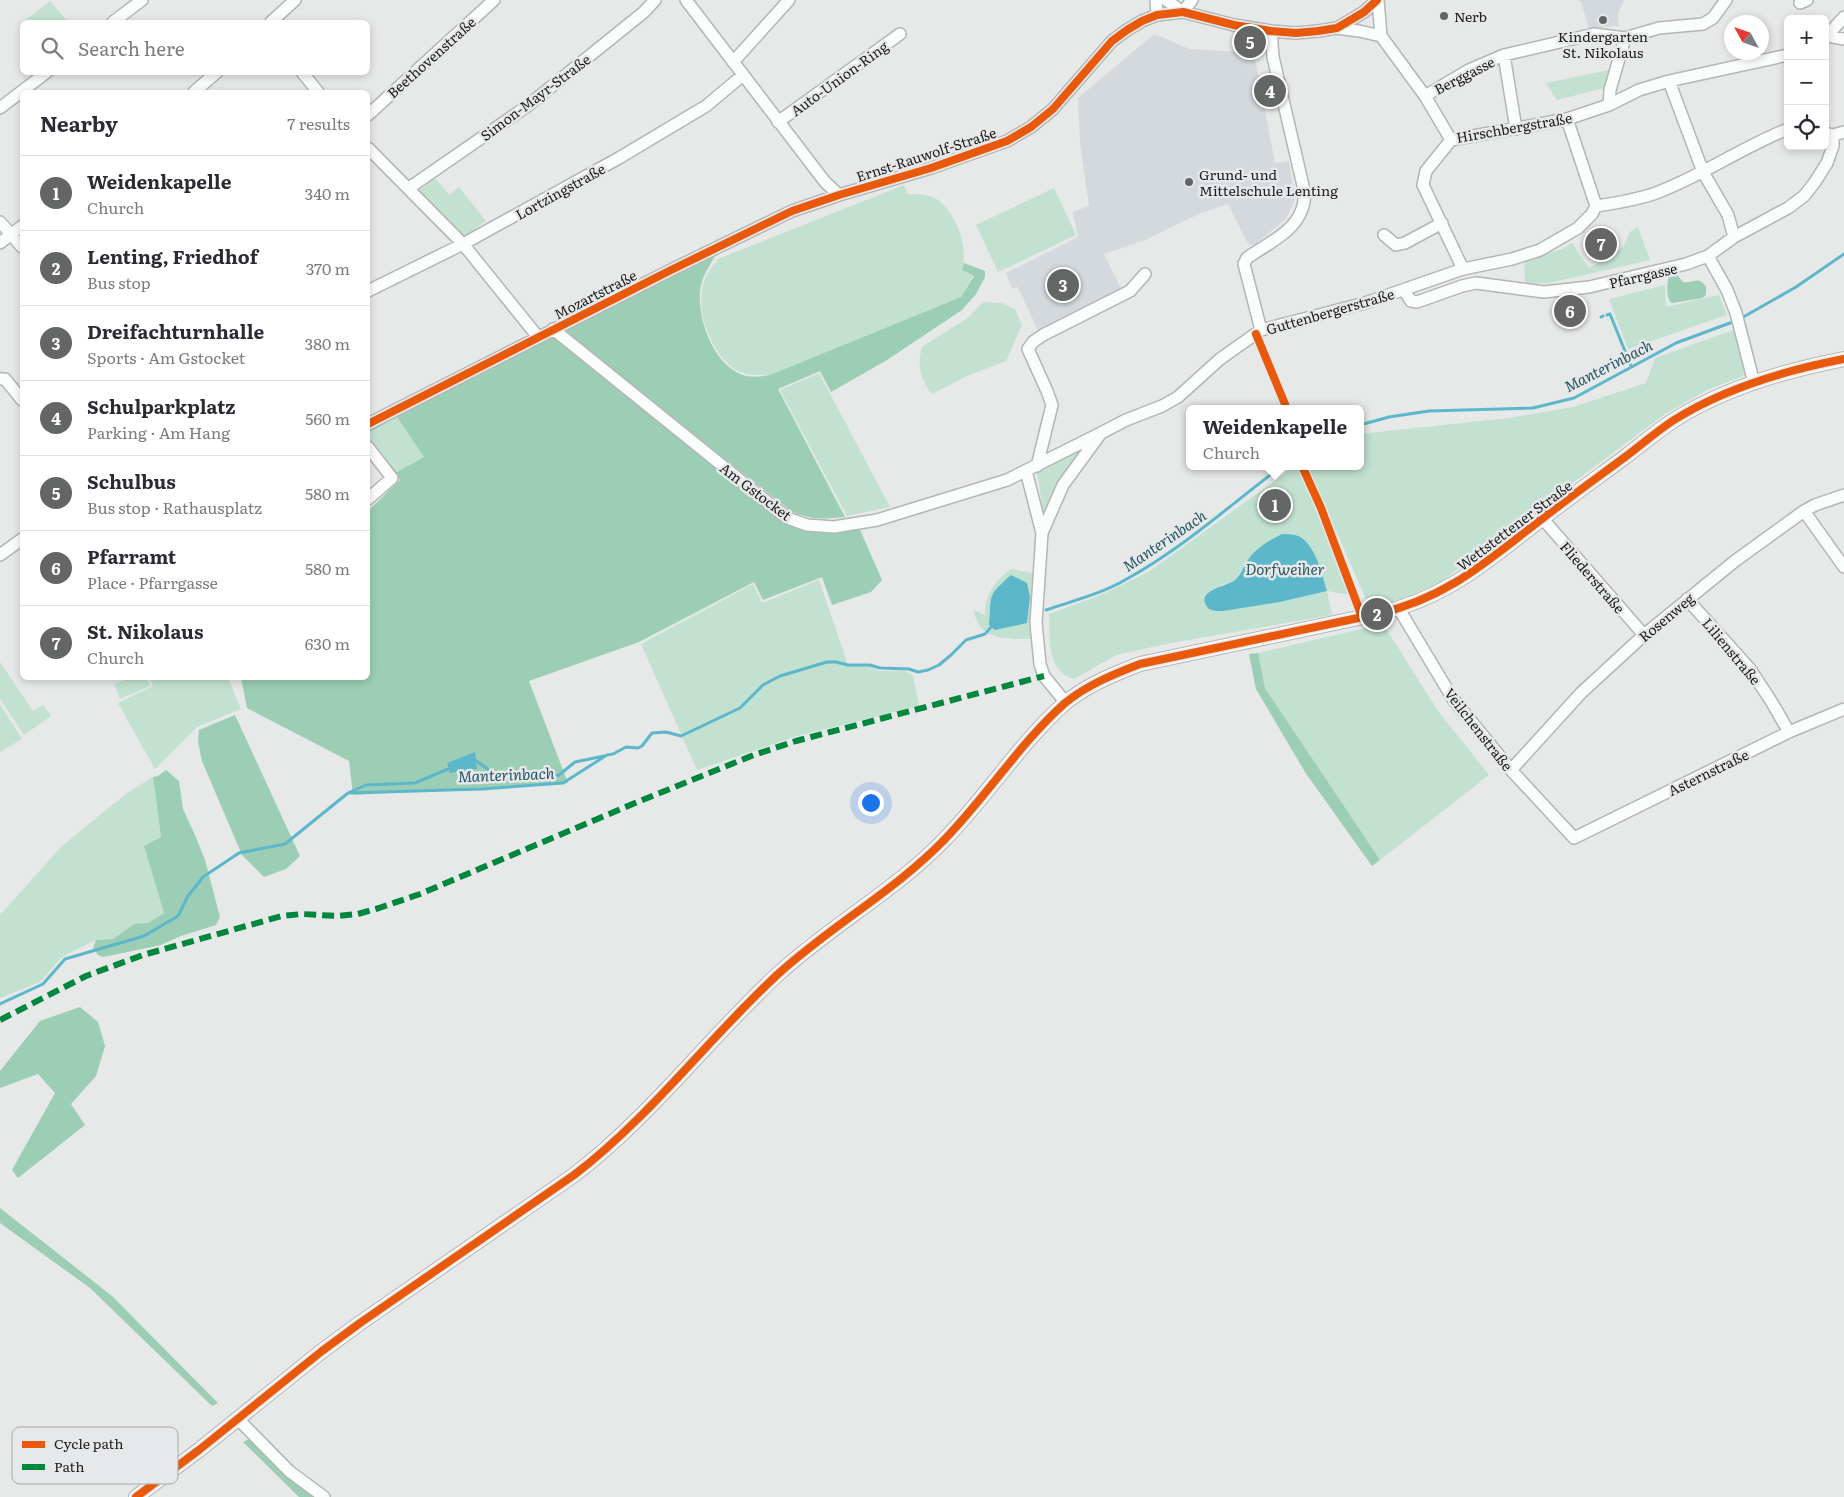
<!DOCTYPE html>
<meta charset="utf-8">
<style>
:root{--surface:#fff;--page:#f7f7f7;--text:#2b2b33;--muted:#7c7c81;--line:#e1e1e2;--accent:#646565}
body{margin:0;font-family:Literata,serif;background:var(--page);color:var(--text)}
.controls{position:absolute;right:15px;top:15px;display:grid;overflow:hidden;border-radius:8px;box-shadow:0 2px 8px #0003}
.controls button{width:45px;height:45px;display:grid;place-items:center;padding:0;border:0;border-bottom:1px solid var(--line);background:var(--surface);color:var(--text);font:25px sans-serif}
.compass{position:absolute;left:1724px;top:15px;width:45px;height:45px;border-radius:50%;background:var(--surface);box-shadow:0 2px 8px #0003;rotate:310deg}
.you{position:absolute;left:870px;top:802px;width:18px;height:18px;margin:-12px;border:4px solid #fff;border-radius:50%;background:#1a73e8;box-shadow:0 0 0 8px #1a73e833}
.badge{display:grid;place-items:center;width:32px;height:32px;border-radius:50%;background:var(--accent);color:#fff;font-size:16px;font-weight:700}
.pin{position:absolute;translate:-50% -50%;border:2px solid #fff;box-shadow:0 1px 5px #0006}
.popup{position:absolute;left:1186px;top:405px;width:178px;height:65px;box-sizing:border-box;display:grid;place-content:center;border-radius:8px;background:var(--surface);filter:drop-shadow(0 1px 4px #0005);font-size:16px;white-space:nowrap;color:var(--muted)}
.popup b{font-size:19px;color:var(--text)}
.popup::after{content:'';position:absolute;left:50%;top:100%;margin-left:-10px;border:10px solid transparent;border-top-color:var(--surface)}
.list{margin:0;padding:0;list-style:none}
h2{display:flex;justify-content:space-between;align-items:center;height:65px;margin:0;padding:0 20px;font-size:21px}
h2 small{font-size:16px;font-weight:400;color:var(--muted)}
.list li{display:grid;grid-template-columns:32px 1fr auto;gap:15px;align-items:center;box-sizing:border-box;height:75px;padding:0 20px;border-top:1px solid var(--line)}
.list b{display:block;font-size:19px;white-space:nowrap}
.list p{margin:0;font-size:16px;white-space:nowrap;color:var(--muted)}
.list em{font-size:16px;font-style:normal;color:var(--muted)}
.icon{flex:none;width:28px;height:28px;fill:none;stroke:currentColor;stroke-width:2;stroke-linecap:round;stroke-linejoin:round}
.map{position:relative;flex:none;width:1844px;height:1497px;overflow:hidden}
.search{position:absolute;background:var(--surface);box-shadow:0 2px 8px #0003;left:20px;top:20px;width:350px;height:55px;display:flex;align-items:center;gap:12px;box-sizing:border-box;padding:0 18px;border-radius:8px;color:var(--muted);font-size:19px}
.panel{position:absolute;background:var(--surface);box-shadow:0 2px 8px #0003;left:20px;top:90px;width:350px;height:590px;border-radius:8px}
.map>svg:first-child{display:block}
.built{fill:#d4d9dd}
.green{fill:#c2e1d0;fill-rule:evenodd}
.forest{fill:#9bceb5}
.water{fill:#5db7cb}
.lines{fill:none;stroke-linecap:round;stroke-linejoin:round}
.stream{stroke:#5db7cb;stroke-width:3}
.minor-casing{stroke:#b4b5b5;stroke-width:14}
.tertiary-casing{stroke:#b4b5b5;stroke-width:16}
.minor{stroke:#fbfcfc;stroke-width:11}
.tertiary{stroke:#fbfcfc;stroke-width:14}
.quiet{stroke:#00873e;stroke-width:6;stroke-dasharray:12 6;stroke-linecap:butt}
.cycleway-casing{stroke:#e6e8e9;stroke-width:11}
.cycleway{stroke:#e8590c;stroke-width:8}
.poi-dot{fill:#646565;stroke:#e6e8e9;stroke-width:2}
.labels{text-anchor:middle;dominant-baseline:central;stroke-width:5;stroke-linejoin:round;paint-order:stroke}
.poi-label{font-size:14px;fill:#1e1e1f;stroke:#e6e8e9;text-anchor:start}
.street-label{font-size:14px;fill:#1e1e1f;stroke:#e6e8e9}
.water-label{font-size:15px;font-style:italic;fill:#265763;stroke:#e6e8e9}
.key{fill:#e6e8e9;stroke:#aaabac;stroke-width:1}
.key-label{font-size:14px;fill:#1e1e1f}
</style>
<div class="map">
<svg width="1844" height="1497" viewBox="0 0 1844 1497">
<rect width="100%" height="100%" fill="#e7e8e8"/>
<path class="built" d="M 1577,0 L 1624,0 L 1618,14 L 1619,26 L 1589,28 L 1581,2 Z
M 1154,34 L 1190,49 L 1254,53 L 1275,163 L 1289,161 L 1295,200 L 1286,219 L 1254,245 L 1248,244 L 1228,204 L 1201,213 L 1145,240 L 1104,254 L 1123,292 L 1040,335 L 1018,287 L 1012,289 L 1006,273 L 1078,237 L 1073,212 L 1089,206 L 1080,143 L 1078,98 Z"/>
<path class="green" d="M 50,1 L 68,22 L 27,22 L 26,20 Z
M 1609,70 L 1604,88 L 1557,100 L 1546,83 Z
M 435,178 L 449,195 L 459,187 L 486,221 L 464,237 L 419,191 Z
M 904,185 L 908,194 C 917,194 930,194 938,200 C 957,215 969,247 962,270 L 973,276 L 961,297 L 770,375 C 760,375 749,376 740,372 C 714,359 697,317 702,289 C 704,277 711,268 718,259 Z
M 1054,188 L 1076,235 L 998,272 L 976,225 Z
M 1638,227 L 1650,260 L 1549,283 L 1525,284 L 1524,261 L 1562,249 L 1572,243 L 1589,268 L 1623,247 L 1630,232 Z
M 1665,285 L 1666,307 L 1719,295 L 1727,315 L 1628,349 L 1609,299 Z
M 983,302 L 1001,303 L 1015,309 L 1022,325 L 1006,361 L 967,376 L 932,394 C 920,379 917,365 922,347 L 969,317 Z
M 1736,329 L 1746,375 L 1707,390 L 1665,414 L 1439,583 L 1401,599 L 1380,605 L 1378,602 L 1368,604 L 1308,466 L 1360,466 L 1360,434 L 1509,418 L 1573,407 L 1646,383 L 1655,358 Z
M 819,373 L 890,507 L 847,516 L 780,390 Z
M 397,417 L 424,457 L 397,472 L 368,438 L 368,433 Z
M 1086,447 L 1053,494 L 1044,517 L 1037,472 Z
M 1295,466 L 1299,466 L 1319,511 L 1350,595 L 1327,591 L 1332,615 L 1171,643 L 1116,655 L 1074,679 C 1046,671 1050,638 1049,614 L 1101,595 L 1150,571 ZM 1282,534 C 1287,534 1293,534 1297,536 C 1315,544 1322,574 1327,591 L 1280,602 L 1214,611 L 1221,585 L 1234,581 L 1243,569 Z
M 1011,569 L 1032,573 L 1030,639 C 1013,639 986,641 977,621 C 975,618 975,614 974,610 L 985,615 C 986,592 994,582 1011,569 Z
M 819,580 L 848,665 L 870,666 L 879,671 L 904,671 L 913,675 L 919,706 L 797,736 L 697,770 L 641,644 L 753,584 L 762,603 Z
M 1383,624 L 1438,711 L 1489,775 L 1380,860 L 1265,688 L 1258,653 Z
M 0,662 L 33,711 L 43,705 L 51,716 L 24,735 L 0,699 Z
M 130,678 L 147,678 L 150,686 L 120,699 L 114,684 Z
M 150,678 L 228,678 L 241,709 L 197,727 L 155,769 L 118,703 L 153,686 Z
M 0,704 L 22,739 L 0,752 Z
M 153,777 L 161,837 L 144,846 L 164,913 L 148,923 L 134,924 L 113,939 L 96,940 L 69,953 L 61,958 L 40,982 L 0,998 L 0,915 L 62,846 L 127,793 Z"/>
<path class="forest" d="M 715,256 C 709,267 701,278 700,291 C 698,320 712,361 740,374 C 749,378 760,377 770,375 L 961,297 L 974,276 L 962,270 L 964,263 L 985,271 L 985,277 L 976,294 L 962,310 L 887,360 L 831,392 L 820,371 L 778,389 L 845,517 C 824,519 812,520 792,512 L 561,329 Z
M 1675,272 L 1683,282 C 1694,284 1698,275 1706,287 L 1706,295 L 1702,298 L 1673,303 L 1670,302 C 1666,294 1667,283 1669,274 Z
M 553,335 L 779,520 C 812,535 826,532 860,530 L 882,580 L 871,592 L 832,605 L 822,577 L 763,600 L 754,582 L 639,642 L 529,681 L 568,783 L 353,795 L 349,761 L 247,708 L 241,678 L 368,678 L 368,511 L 400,480 L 368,440 L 368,438 L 397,472 L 424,457 L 397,417 L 368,433 L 368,431 Z
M 1258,653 L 1265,688 L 1380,860 L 1372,866 L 1305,772 L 1256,689 L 1249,654 Z
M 235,715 L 300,856 L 286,869 L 264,877 L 242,855 L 202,761 L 198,742 L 199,730 Z
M 166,770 L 179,781 L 183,809 L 195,835 L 205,860 L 220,917 L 216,925 L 181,936 L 161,945 L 103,957 L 98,955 L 93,948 L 96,940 L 113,939 L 134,924 L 148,923 L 164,913 L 144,846 L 161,837 L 153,777 L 158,776 Z
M 80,1007 L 98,1022 L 105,1046 L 96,1076 L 71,1104 L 85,1125 L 18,1178 L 12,1170 L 55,1093 L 38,1074 L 0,1088 L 0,1071 L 40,1021 Z
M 0,1208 L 112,1296 L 218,1403 L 212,1406 L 90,1288 L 0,1223 Z
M 249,1439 L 279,1468 L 315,1497 L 299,1497 L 243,1442 Z"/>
<path class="water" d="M 1282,534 C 1287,534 1293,534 1298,536 C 1315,543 1322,574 1327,591 L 1280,602 L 1223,611 C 1217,611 1209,612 1206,605 C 1197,590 1228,586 1235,580 C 1241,575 1245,564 1250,557 C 1258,547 1270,540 1282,534 Z
M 1011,575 L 1027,583 L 1030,597 L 1027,623 L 995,630 L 989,625 C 992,594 986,597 1011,575 Z
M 475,752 L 477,769 L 450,773 L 447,763 Z"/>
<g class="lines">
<path class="stream" d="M 1607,315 L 1610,314 L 1631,366
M 1601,317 L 1603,316
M 1360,425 L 1389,417 L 1429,411 L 1533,408 L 1574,398 L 1676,343 L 1738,320 L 1796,287 L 1844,254
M 1046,610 C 1072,601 1101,594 1125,580 C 1182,549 1230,505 1282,466
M 475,760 L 499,777 L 555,776 L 559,775 L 575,762 L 604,756
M 348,793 L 482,789 L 563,783 L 607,755 L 613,754 L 626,747 L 638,748 L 642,746 L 652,733 L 666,732 L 681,736 L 740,708 L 763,685 L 780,676 L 827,662 L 836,662 L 848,665 L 870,665 L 880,668 L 909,669 L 918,672 L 928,670 L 939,665 L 951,655 L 966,640 L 985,634 L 993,625
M 0,1004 L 43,984 L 65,959 L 144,936 L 178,916 L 188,896 L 203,877 L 239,853 L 285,844 L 348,793 L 366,785 L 415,783 L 448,769"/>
<g class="minor-casing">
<path id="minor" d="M 686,0 L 825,182 L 839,195
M 1156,0 L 1157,15
M 1166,0 L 1183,12
M 1378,0 L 1381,36
M 1800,3 L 1807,0
M 1183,12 L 1192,0
M 113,22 L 142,0
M 271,22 L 295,0
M 1337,28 L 1359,31 L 1381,36 L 1425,96 L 1451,140
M 1828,36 L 1844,39
M 1825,38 L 1844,17
M 1504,55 L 1516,129
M 733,62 L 789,0
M 302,72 L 318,92
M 1669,81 L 1703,172 L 1728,215 L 1734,237
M 194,92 L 217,72
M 1425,96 L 1469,70 L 1504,55 L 1594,34 L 1625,38 L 1659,28 L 1703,24 L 1713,18 L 1726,0
M 1609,105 L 1610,90 L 1625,38
M 0,108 L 47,72
M 368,115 L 494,0
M 1567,119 L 1596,206
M 778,122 L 900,34
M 1825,133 L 1833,135 L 1844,132
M 1451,140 L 1567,119 L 1609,105 L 1639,90 L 1669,81 L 1788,55
M 1451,140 L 1426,171 L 1423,185 L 1463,269
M 368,148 L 463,244 L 538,337
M 409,188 L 526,107 L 644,12 L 655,0
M 0,222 L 22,247
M 1384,235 L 1396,245 L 1405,243 L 1442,223
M 0,243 L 22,226
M 1708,256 L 1727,290 L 1736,313 L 1754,383
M 1404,290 L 1411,301 L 1417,302 L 1462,286 L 1476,283 L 1544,292 L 1589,287 L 1686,264 L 1708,256 L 1734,237 L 1788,208 L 1804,196 L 1815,182 L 1827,163 L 1833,146 L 1833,135
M 368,291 L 463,244 L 619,158 L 706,106 L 743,75
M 553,329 L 781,513 L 790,519 L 807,525 L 834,527 L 877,520 L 1007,480 L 1099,434
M 1261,330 L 1244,264 L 1247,258 C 1265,245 1295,232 1302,209 C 1304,205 1304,199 1305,194 L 1273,57 L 1271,31
M 0,379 L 5,379 L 22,400
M 368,424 L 671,270 L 792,211 L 839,195 L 931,168 L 1007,141 L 1031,127 L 1053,109 L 1112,41 L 1127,30 L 1142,21 L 1157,15 L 1183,12 L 1234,25 L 1271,31 L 1296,33 L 1318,31 L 1337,28 L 1364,12 L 1377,0
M 368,447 L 392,478 L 368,499
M 1037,466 L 1052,405 L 1047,391 L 1028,349 L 1033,342 L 1043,335 L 1130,291 L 1145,274
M 1026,471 L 1042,533
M 1804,511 L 1844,567
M 1542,518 L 1644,635
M 0,555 L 22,539
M 1687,599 L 1750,669 L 1771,701 L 1789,732
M 1399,609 L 1453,699 L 1511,770 L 1574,838 L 1789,732 L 1844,709
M 1066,703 L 1044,676 L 1040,664 L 1036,623 L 1042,533 L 1063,485 L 1101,433 L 1126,420 L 1162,406 L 1178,397 L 1220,359 L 1261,330 L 1365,303 L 1463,269 L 1512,259 L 1540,250 L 1578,228 L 1592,214 L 1596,206 C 1616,203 1637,200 1656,193 C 1702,176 1742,147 1788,129
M 1511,770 L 1581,693 L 1644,635 L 1735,561 L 1804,511 L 1815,505 L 1844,495
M 238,1419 L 289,1471 L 324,1497"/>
</g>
<g class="tertiary-casing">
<path id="tertiary" d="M 136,1497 L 199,1450 L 322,1351 L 360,1323 L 574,1175 C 650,1117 707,1040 777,975 C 830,926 895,891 945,839 C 987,796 1020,743 1065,703 C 1087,685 1114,674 1140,664 L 1377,614 C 1448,598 1488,560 1543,518 C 1570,497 1598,477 1625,457 C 1641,445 1657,431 1674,420 C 1723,389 1787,370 1844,359"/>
</g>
<use href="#minor" class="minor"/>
<use href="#tertiary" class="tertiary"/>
<path class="quiet" d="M 0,1020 L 86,976 L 143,955 L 282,916 L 302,914 L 337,916 L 358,914 L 379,908 L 420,894 L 635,803 L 754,755 L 796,741 L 1044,676"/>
<g class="cycleway-casing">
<path id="cycleway" d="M 1256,334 L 1287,409
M 368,424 L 671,270 L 792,211 L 839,195 L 931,168 L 1007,141 L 1031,127 L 1053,109 L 1112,41 L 1127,30 L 1142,21 L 1157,15 L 1183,12 L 1234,25 L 1271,31 L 1296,33 L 1318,31 L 1337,28 L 1364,12 L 1377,0
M 1302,466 L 1321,508 L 1362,617
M 136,1497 L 199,1450 L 322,1351 L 360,1323 L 574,1175 C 650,1117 707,1040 777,975 C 830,926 895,891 945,839 C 987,796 1020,743 1065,703 C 1087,685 1114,674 1140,664 L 1377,614 C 1448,598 1488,560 1543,518 C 1570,497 1598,477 1625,457 C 1641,445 1657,431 1674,420 C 1723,389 1787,370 1844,359"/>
</g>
<use href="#cycleway" class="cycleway"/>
</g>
<g class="poi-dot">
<circle cx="1444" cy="16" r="5"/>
<circle cx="1603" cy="20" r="5"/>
<circle cx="1189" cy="182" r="5"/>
</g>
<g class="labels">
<g class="poi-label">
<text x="1454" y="16">Nerb</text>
<text x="1603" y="36" text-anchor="middle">Kindergarten<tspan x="1603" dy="16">St. Nikolaus</tspan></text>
<text x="1199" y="174">Grund- und<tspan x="1199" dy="16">Mittelschule Lenting</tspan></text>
</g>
<g class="street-label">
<text transform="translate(431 57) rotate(-42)">Beethovenstraße</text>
<text transform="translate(1464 75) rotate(-27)">Berggasse</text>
<text transform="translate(839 78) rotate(-36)">Auto-Union-Ring</text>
<text transform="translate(535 97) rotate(-37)">Simon-Mayr-Straße</text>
<text transform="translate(1514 127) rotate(-10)">Hirschbergstraße</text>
<text transform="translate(926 154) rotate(-18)">Ernst-Rauwolf-Straße</text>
<text transform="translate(560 191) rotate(-29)">Lortzingstraße</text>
<text transform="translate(1643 275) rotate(-13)">Pfarrgasse</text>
<text transform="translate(595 294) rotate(-27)">Mozartstraße</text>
<text transform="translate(1330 311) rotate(-16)">Guttenbergerstraße</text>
<text transform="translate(756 491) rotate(37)">Am Gstocket</text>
<text transform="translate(1514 525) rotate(-37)">Wettstettener Straße</text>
<text transform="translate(1593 577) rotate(49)">Fliederstraße</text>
<text transform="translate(1666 617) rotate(-40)">Rosenweg</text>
<text transform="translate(1732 651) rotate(50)">Lilienstraße</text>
<text transform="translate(1479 729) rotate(52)">Veilchenstraße</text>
<text transform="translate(1708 772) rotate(-26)">Asternstraße</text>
</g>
<g class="water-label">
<text transform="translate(1608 365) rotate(-27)">Manterinbach</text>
<text transform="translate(1164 540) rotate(-34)">Manterinbach</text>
<text x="1285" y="568">Dorfweiher</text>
<text transform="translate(506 774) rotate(-2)">Manterinbach</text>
</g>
</g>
<rect x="12" y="1427" width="166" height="57" rx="8" class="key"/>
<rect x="22" y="1441" width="23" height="7" fill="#e8590c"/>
<rect x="22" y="1464" width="23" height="6" fill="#00873e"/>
<g class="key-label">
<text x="54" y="1449">Cycle path</text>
<text x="54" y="1472">Path</text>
</g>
</svg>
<div class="controls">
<button>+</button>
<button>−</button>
<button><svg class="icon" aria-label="locate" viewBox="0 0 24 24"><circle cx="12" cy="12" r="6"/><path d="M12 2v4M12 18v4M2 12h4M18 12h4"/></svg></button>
</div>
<svg class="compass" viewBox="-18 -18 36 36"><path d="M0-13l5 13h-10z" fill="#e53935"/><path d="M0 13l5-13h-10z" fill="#7c7c81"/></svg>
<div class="you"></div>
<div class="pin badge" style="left:1275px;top:505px">1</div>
<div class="popup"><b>Weidenkapelle</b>Church</div>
<div class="pin badge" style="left:1377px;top:614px">2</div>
<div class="pin badge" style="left:1063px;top:285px">3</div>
<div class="pin badge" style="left:1270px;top:91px">4</div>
<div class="pin badge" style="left:1250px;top:42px">5</div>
<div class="pin badge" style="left:1570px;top:311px">6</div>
<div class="pin badge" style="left:1601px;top:244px">7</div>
<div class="search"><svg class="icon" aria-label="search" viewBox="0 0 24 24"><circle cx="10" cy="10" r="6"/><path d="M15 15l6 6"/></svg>Search here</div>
<section class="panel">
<h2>Nearby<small>7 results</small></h2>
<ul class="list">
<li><span class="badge">1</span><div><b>Weidenkapelle</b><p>Church</p></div><em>340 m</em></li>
<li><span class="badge">2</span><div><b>Lenting, Friedhof</b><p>Bus stop</p></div><em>370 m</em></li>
<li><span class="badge">3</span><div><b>Dreifachturnhalle</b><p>Sports · Am Gstocket</p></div><em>380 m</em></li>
<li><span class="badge">4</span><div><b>Schulparkplatz</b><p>Parking · Am Hang</p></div><em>560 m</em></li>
<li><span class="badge">5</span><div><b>Schulbus</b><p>Bus stop · Rathausplatz</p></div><em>580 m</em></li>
<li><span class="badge">6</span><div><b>Pfarramt</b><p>Place · Pfarrgasse</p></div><em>580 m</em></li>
<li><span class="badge">7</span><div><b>St. Nikolaus</b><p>Church</p></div><em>630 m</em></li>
</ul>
</section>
</div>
